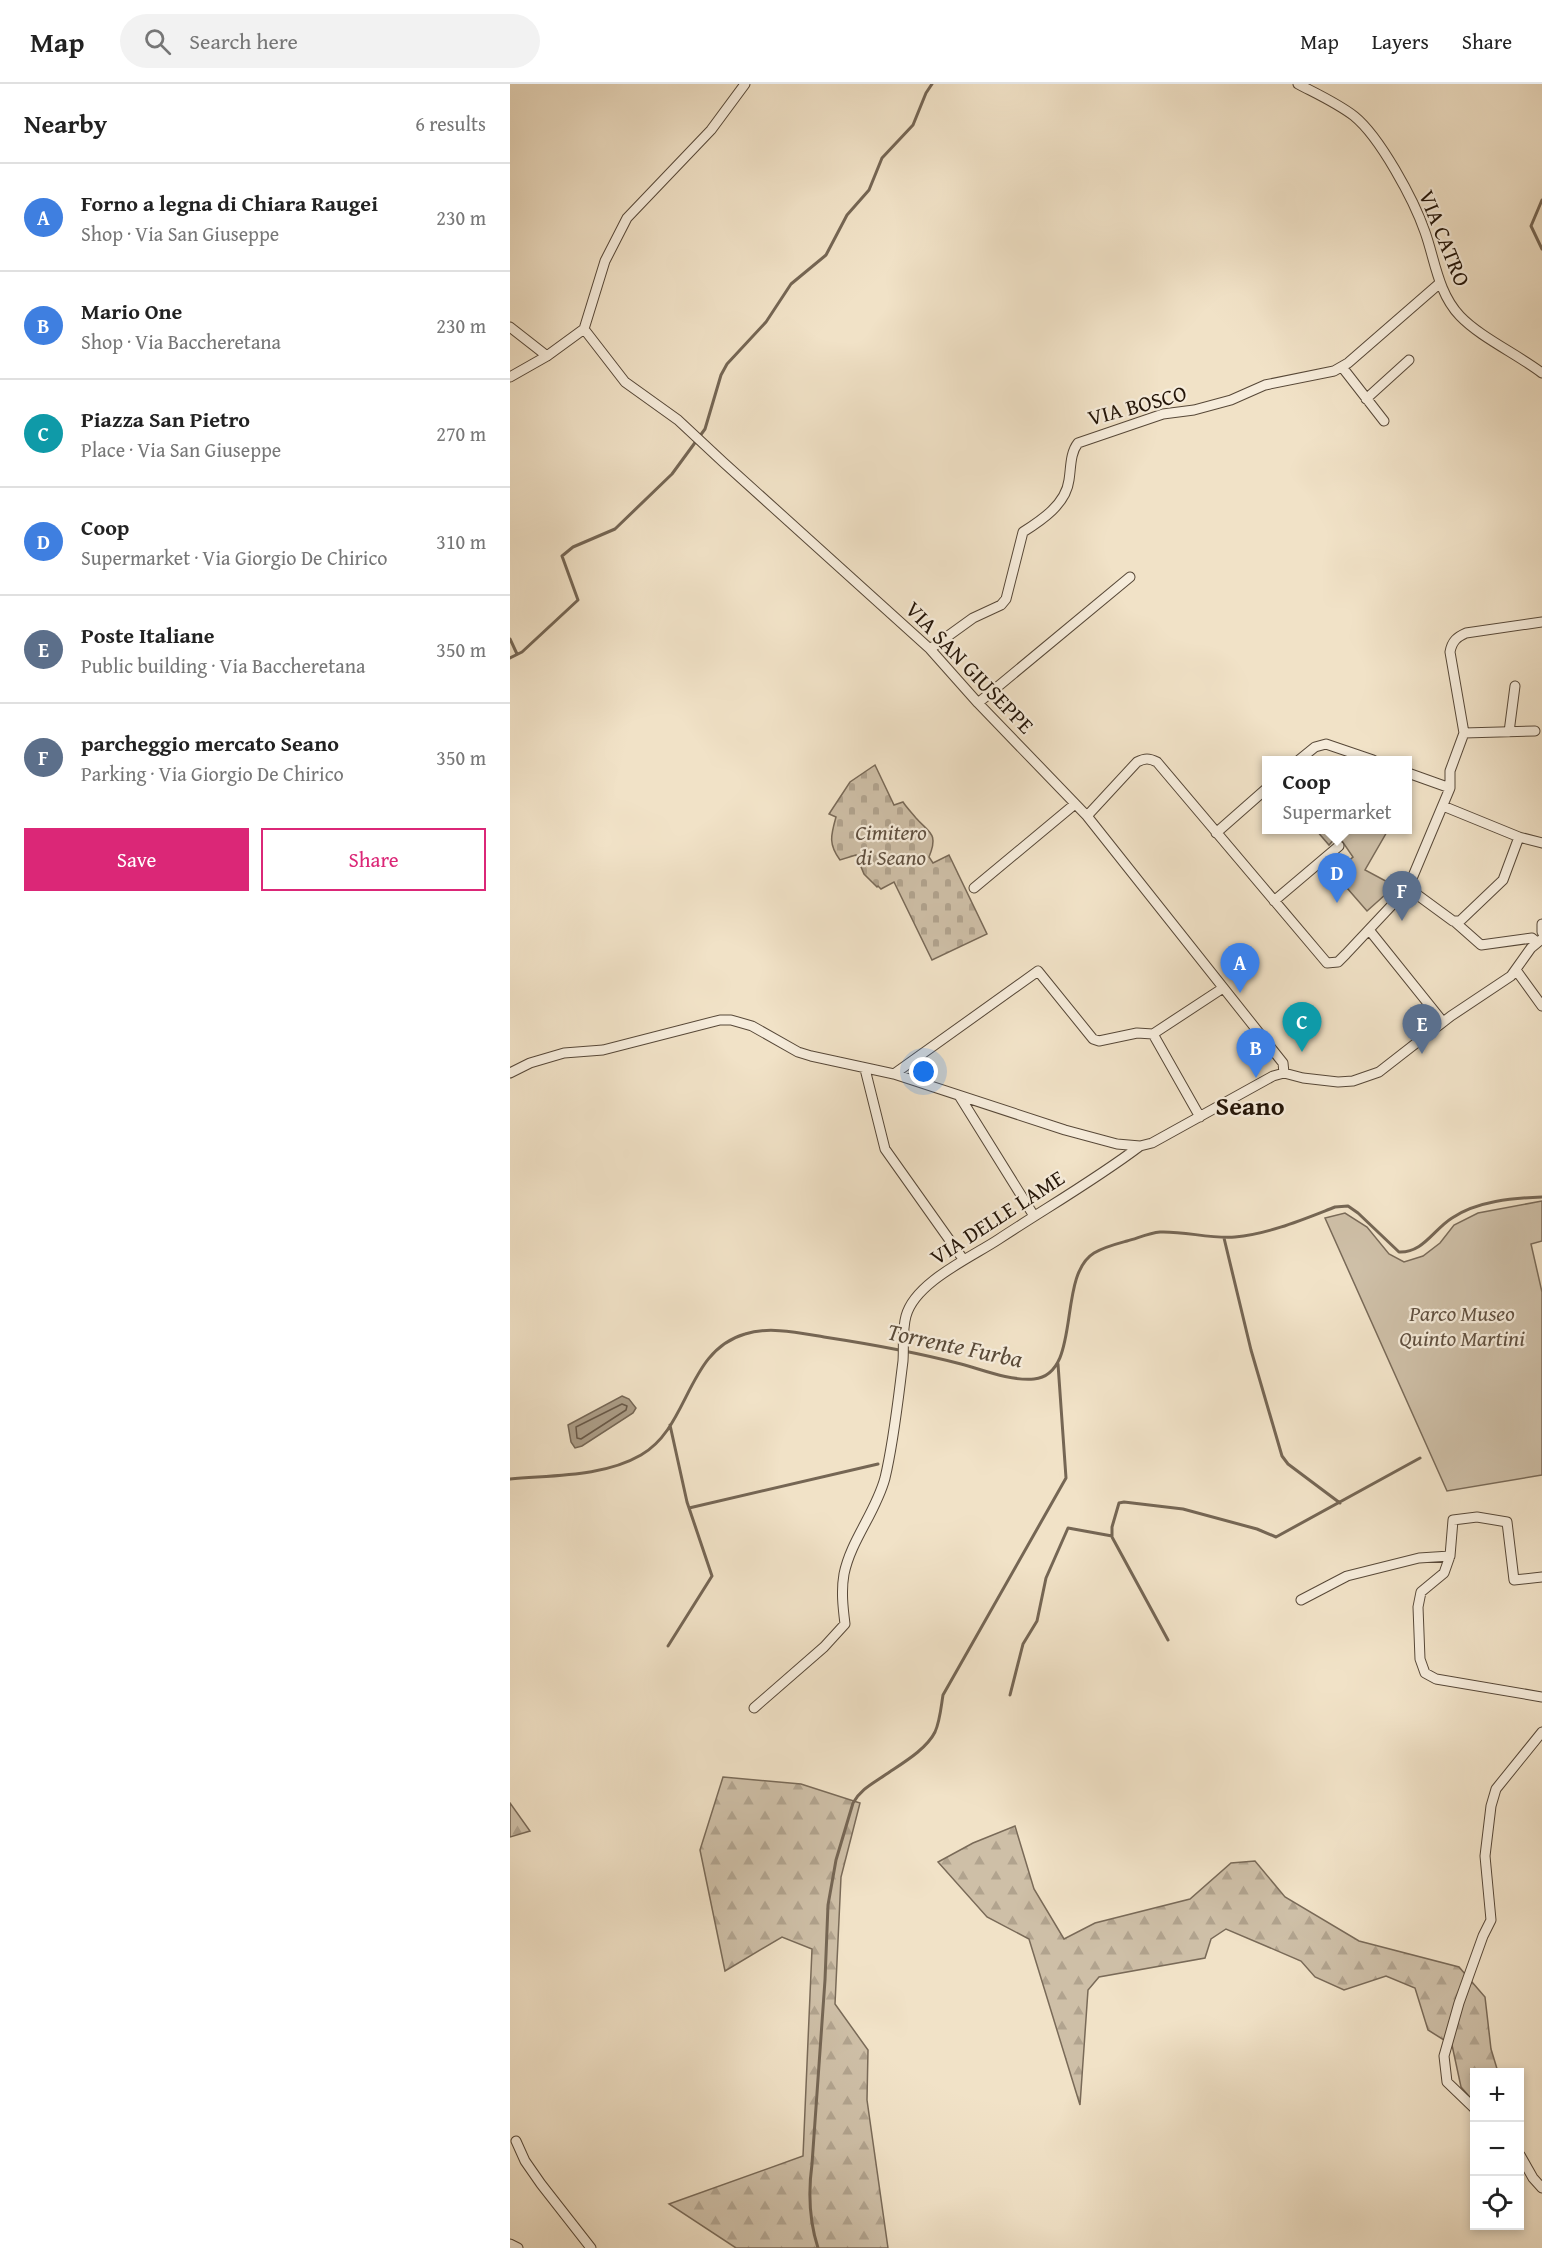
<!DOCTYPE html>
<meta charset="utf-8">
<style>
:root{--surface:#fff;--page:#f2f2f2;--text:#222;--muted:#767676;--line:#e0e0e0;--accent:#db2777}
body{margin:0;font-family:"Gentium Book Plus",serif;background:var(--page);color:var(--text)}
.controls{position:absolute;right:18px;bottom:18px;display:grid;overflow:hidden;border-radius:0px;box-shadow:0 3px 9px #0003}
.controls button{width:54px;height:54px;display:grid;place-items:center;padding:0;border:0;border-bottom:2px solid var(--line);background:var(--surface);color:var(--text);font:30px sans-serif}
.you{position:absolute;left:414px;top:988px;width:21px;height:21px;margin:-15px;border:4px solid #fff;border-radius:50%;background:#1a73e8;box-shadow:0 0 0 9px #1a73e833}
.badge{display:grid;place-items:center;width:39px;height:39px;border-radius:50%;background:var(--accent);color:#fff;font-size:20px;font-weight:700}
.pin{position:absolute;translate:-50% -50px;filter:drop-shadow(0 2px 3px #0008)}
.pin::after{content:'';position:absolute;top:32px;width:21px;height:18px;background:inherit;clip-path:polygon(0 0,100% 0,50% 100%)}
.popup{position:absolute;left:752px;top:672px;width:150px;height:78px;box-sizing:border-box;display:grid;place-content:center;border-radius:0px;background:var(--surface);filter:drop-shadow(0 2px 4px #0005);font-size:20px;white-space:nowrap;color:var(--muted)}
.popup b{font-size:22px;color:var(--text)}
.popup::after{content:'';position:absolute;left:50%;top:100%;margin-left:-12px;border:12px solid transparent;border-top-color:var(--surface)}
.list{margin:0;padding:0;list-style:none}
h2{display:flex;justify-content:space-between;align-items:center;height:78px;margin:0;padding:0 24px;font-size:26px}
h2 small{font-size:20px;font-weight:400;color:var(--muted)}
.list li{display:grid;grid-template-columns:39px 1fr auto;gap:18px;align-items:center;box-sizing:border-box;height:108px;padding:0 24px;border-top:2px solid var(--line)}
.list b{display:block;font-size:22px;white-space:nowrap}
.list p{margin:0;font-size:20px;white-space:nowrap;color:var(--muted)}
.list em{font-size:20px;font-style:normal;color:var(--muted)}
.actions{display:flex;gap:12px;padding:18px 24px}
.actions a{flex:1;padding:14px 0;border:2px solid var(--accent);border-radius:0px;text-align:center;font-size:21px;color:var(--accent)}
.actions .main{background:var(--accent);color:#fff}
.icon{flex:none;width:33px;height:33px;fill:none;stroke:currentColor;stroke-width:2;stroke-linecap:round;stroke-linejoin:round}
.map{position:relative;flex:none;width:1032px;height:2164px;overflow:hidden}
header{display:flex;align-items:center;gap:36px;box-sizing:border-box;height:84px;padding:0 30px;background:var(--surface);border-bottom:2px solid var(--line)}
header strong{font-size:28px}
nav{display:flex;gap:33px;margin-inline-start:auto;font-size:21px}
.search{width:420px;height:54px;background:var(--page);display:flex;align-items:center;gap:15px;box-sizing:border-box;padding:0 21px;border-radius:33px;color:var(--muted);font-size:22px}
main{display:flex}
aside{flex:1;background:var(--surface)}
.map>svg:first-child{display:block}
.forest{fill:url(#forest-firs);stroke:#796a58;stroke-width:1.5}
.cemetery{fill:url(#cemetery-stones);stroke:#796a58;stroke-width:1.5}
.park{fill:#cebfa7;stroke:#796a58;stroke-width:1.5}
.water{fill:#ab9c86;stroke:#756654;stroke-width:1.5}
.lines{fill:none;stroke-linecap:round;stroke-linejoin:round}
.shore{stroke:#685847;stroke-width:1.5}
.stream{stroke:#756654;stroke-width:3}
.minor-casing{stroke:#574838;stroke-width:11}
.minor{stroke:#f6ecdb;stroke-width:9}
.labels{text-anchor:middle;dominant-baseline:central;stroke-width:4.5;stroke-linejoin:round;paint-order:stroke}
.street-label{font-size:22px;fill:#241508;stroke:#f6ecdb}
.park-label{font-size:22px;font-style:italic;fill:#605040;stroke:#f6ecdb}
.water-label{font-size:24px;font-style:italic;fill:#5a4b3a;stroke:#f6ecdb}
.quarter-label{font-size:26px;font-weight:bold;fill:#241508;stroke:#f6ecdb}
</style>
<header>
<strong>Map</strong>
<div class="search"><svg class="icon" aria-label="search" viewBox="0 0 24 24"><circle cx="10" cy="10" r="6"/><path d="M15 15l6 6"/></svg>Search here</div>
<nav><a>Map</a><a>Layers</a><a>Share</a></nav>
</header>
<main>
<aside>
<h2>Nearby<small>6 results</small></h2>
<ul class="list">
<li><span class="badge" style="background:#3f7fe0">A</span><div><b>Forno a legna di Chiara Raugei</b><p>Shop · Via San Giuseppe</p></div><em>230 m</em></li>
<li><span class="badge" style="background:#3f7fe0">B</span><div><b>Mario One</b><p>Shop · Via Baccheretana</p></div><em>230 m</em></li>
<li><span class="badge" style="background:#0f9aa8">C</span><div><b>Piazza San Pietro</b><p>Place · Via San Giuseppe</p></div><em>270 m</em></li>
<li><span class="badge" style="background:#3f7fe0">D</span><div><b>Coop</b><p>Supermarket · Via Giorgio De Chirico</p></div><em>310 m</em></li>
<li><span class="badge" style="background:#5c6f8a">E</span><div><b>Poste Italiane</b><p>Public building · Via Baccheretana</p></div><em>350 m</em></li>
<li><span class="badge" style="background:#5c6f8a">F</span><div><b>parcheggio mercato Seano</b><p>Parking · Via Giorgio De Chirico</p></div><em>350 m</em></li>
</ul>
<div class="actions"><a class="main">Save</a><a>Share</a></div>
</aside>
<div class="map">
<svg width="1032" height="2164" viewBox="0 0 1032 2164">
<defs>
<pattern id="forest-firs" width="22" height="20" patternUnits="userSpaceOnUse" patternTransform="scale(1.5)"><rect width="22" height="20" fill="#cebfa7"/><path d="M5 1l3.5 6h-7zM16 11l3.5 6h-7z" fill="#b1a38e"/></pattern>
<pattern id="cemetery-stones" width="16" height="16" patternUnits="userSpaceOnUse" patternTransform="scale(1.5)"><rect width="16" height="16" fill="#cebfa7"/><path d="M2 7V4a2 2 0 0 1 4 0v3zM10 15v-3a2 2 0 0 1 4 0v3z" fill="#b1a38e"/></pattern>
</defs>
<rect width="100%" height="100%" fill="#f1e2c7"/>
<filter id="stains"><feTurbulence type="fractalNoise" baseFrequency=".00333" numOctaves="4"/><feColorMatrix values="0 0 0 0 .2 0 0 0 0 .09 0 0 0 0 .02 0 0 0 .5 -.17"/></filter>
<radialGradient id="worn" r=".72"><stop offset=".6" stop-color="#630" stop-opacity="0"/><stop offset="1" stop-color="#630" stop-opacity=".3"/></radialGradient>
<path class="forest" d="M 213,1693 L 291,1700 L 350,1719 L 331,1793 L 325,1920 L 358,1966 L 357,2016 L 378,2164 L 226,2164 L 159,2120 L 293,2072 L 302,1865 L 272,1853 L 215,1887 L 190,1766 Z
M 0,1719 L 20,1747 L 0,1753 Z
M 505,1742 L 524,1805 L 554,1855 L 585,1839 L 680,1815 L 721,1779 L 745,1777 L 775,1813 L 849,1857 L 949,1883 L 975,1913 L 981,1965 L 988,1988 L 964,1988 L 964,2018 L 951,2003 L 942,1961 L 918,1946 L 905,1904 L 876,1892 L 834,1906 L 805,1893 L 791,1877 L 716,1845 L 701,1855 L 695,1874 L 589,1893 L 578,1906 L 570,2021 L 519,1855 L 477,1833 L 428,1778 L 463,1759 Z"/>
<path class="cemetery" d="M 365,681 L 384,721 L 393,718 C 397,724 402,729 406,734 C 419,749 429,749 419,773 L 423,779 L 439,771 L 477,850 L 422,876 L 384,798 L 371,805 L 368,802 L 367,803 L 354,790 L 346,771 L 330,776 C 318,760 321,751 326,733 L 319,730 L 340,698 Z"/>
<path class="park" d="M 806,746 L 878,746 L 855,786 L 885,802 L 857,827 L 824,789 L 843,773 L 828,751 L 819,761 Z
M 1032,1117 L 1032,1157 L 1021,1160 L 1032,1208 L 1032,1391 L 937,1407 L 815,1134 L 835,1129 L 857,1143 L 879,1170 L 894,1178 L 913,1172 L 930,1159 L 944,1141 L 968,1129 Z"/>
<path class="water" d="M 112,1312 L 119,1315 L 126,1324 L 123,1329 L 72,1362 L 65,1364 L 61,1358 L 58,1341 Z"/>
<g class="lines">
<path class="shore" d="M 112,1320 L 117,1322 L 116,1326 L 71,1355 L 67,1354 L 66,1343 Z"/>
<path class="stream" d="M 1032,116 L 1021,142 L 1032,165
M 0,555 L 7,570
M 0,574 L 12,568 L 68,516 L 52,472 L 63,463 L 105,445 L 162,390 L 195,345 L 211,291 L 217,280 L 256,238 L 281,200 L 316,171 L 337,131 L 359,106 L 372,74 L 403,41 L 416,9 L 422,0
M 714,1154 L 741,1266 L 772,1372 L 778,1380 L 830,1419
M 0,1395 C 43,1391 93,1393 131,1371 C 180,1343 176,1267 235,1250 C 259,1242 290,1249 314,1253 C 360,1260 405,1268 451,1280 C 473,1286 500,1297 524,1295 C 573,1290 546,1192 584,1169 C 594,1163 606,1160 617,1157 C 628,1154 639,1149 650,1148 C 675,1147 700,1155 725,1153 C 759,1150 794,1135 825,1123 L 838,1122 L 848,1129 L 889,1168 C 913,1169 923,1146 942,1134 C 967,1117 1003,1114 1032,1113
M 179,1424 L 368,1380
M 658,1556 L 602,1453 L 602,1443 L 609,1419 L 614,1418 L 673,1425 L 747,1445 L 766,1453 L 910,1374
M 158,1562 L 202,1492 L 177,1418 L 160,1341
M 500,1611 L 513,1560 L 527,1537 L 536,1494 L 558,1444 L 602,1452
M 308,2164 C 299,2136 298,2109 302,2080 L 315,1896 L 318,1821 L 326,1776 L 343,1719 C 351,1705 362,1700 375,1691 C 391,1680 416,1666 425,1648 C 430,1637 431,1623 433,1611 L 556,1394 L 548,1280"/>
<g class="minor-casing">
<path id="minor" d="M 788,0 C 807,10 827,19 844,32 C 870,53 904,116 915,148 C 925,176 928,209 950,232 C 970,253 1007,270 1032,289
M 0,243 L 37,272
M 74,245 L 115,298 L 168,336 L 213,378 L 420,565 L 468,619 L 577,732 L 773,979 L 774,989
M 832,283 L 874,337
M 0,293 L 37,272 L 74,245 L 95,177 L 117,134 L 201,46 L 235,0
M 856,315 L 899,276
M 420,565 L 463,534 L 491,521 L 496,515 L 513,448 C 532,436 556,420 559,396 C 561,384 560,369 568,359 L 653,330 L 684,326 L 721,316 L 755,301 L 824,287 L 838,279 L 930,199
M 468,619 L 620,493
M 999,648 L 1005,602
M 954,649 L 1025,647
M 789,676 L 805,663 L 816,660 L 863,676
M 940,704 L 940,687 L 954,649 L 940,568 C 942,557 947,553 956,549 L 1032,538
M 933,722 L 1009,753 L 1032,759
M 577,732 L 627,678 C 635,674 639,674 647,678 L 817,879 L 828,878 L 836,870 L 898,804 L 940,704 L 898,689
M 706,749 L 756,705
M 464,804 L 565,720
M 898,804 L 943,837 L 950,837 L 993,796 L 1009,753
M 764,817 L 829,762
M 945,838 L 971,861 L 1022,854 L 1027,858
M 1032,840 L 1032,848
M 860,847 L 933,938
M 1006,886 L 1032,922
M 643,950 L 713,904
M 355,985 L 375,1065 L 453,1175
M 0,989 L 20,979 L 54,969 L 93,966 L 210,936 L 221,936 L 242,942 L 288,968 L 301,972 L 384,990 L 555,1046 L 607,1060 L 630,1062 L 642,1059 L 763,992 L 774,989 L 793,994 L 828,998 L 843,997 L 869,988 L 941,932 L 1001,892 L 1021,864 L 1032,855
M 384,990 L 528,887 L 583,955 L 589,957 L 627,949 L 643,950 L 690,1033
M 450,1013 L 524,1132
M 940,1472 L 934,1489 L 911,1508 L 908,1523 L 910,1575 L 915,1589 L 926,1595 L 1032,1613
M 791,1516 L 837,1492 L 909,1474 L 940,1472 L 943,1436 L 967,1433 L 997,1438 L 1004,1496 L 1032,1493
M 244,1624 L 314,1563 L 335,1540 C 333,1524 331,1507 334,1490 C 341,1456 366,1428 375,1394 C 384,1356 388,1316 393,1277 C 394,1262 392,1246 396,1232 C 405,1198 462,1173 489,1155 C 536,1124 585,1096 630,1062
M 964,2024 L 937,1998 L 934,1972 L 949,1919 L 973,1852 L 981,1836 L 975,1772 L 981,1722 L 986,1705 L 1032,1648
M 6,2057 L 15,2077 L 31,2100 L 81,2164
M 1010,2071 L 1023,2094 L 1032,2104
M 0,2160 L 8,2164"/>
</g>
<use href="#minor" class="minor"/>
</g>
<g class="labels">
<g class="street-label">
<text transform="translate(935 154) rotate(68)">VIA CATRO</text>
<text transform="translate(627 321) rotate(-15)">VIA BOSCO</text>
<text transform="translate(460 583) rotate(46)">VIA SAN GIUSEPPE</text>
<text transform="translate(487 1133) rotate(-33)">VIA DELLE LAME</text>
</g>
<g class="park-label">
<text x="381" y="748">Cimitero<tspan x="381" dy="25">di Seano</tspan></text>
<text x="952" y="1229">Parco Museo<tspan x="952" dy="25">Quinto Martini</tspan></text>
</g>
<g class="water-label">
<text transform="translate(445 1261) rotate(12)">Torrente Furba</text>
</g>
<g class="quarter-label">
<text x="740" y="1021">Seano</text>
</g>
</g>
<rect width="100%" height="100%" filter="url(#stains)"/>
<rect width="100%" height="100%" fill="url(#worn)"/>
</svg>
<div class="controls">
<button>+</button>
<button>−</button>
<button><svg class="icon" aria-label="locate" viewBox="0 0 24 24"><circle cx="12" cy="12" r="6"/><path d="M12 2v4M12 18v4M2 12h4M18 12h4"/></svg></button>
</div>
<div class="you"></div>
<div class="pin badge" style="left:730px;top:909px;background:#3f7fe0">A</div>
<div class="pin badge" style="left:746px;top:994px;background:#3f7fe0">B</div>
<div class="pin badge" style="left:792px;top:968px;background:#0f9aa8">C</div>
<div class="pin badge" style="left:827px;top:819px;background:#3f7fe0">D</div>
<div class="popup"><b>Coop</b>Supermarket</div>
<div class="pin badge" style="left:912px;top:970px;background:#5c6f8a">E</div>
<div class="pin badge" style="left:892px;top:837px;background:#5c6f8a">F</div>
</div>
</main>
